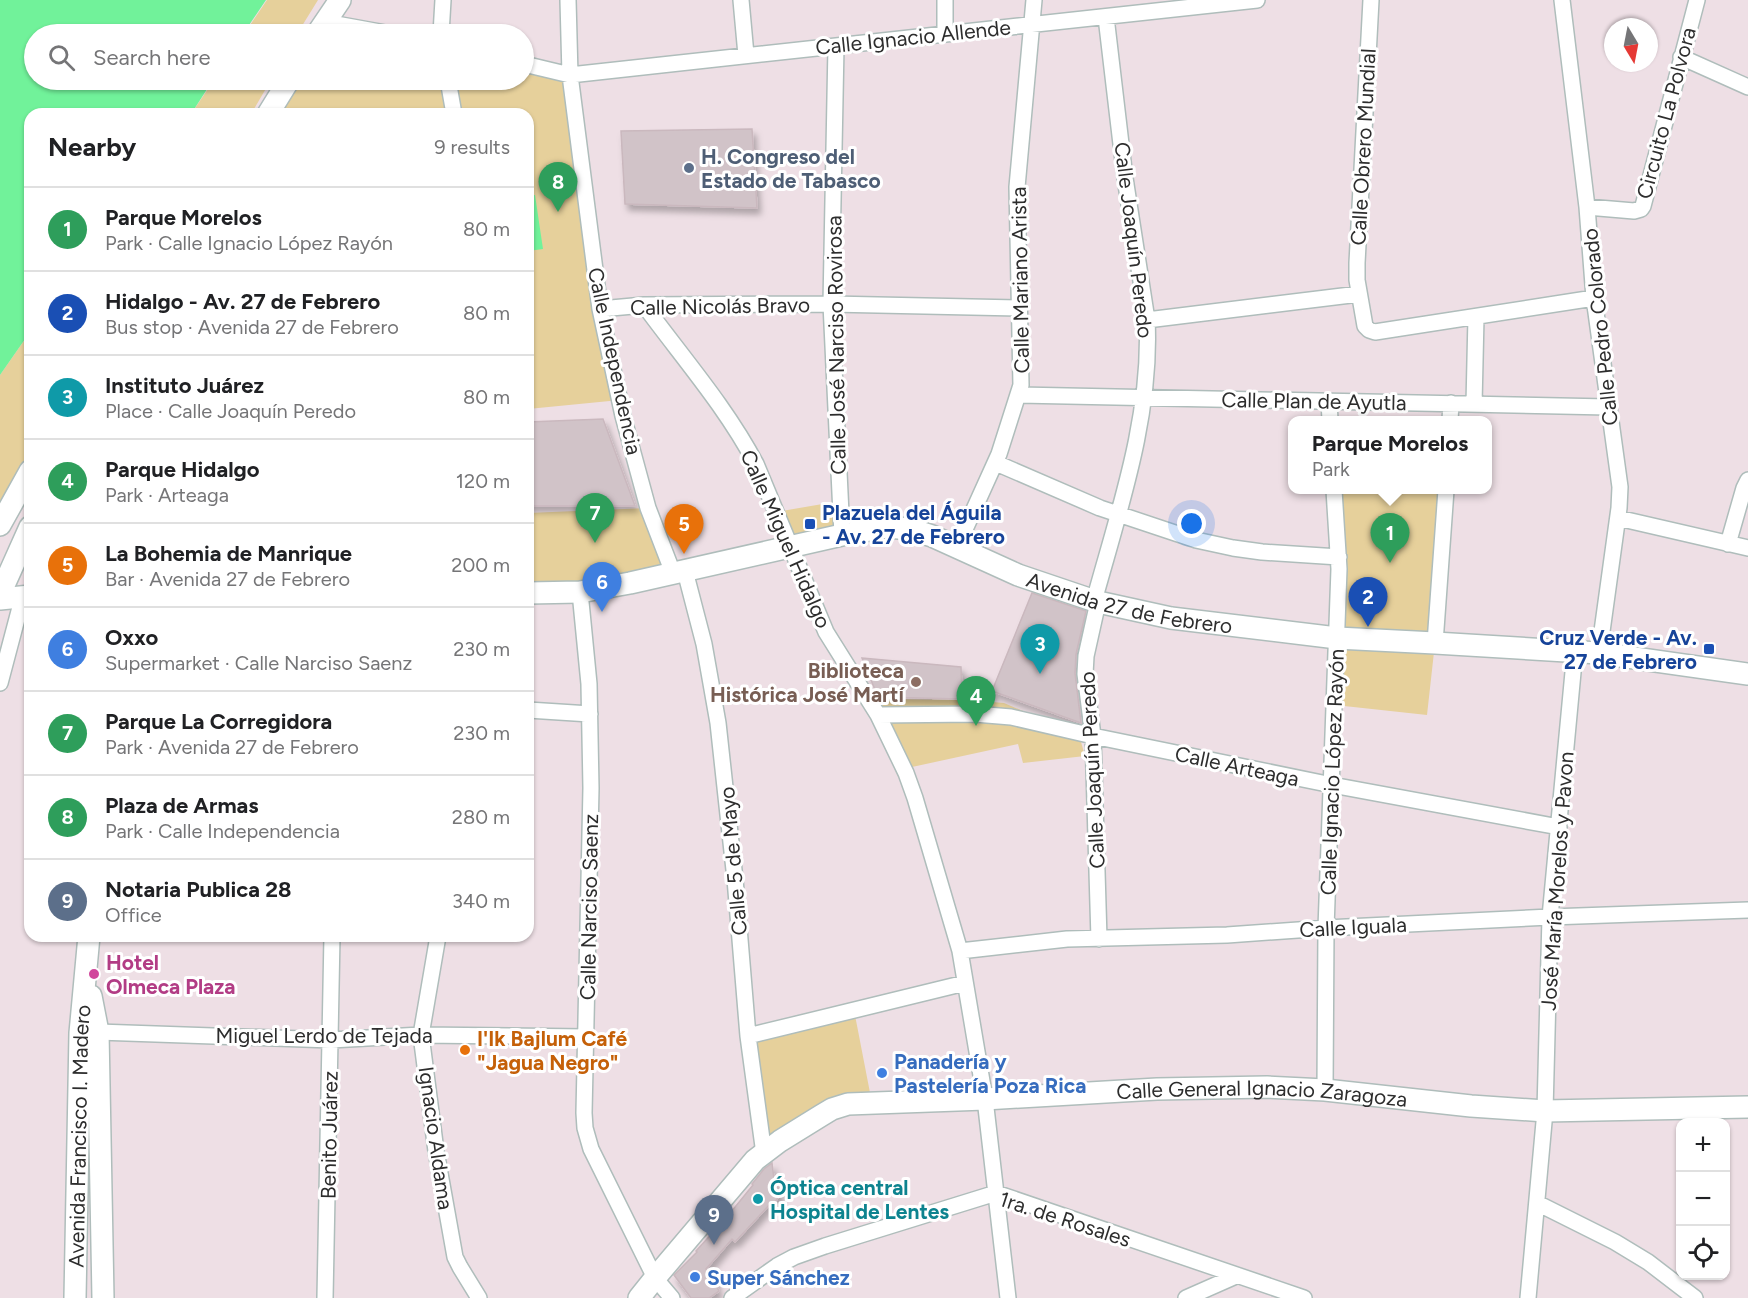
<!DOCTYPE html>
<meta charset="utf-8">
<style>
:root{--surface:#fff;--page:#f2f2f2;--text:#202124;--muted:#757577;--line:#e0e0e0;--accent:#b45309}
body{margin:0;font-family:Figtree,sans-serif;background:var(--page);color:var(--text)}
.controls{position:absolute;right:18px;bottom:18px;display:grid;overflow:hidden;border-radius:12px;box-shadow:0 2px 4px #0004}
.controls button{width:54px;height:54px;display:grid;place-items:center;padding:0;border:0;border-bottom:2px solid var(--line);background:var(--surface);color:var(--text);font:30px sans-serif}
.compass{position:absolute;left:1604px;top:18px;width:54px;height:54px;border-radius:50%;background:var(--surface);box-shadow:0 2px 4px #0004;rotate:170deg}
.you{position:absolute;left:1192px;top:524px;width:21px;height:21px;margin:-15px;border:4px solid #fff;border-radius:50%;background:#1a73e8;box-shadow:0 0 0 9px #1a73e833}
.badge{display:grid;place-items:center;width:39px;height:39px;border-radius:50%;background:var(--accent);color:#fff;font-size:20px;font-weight:700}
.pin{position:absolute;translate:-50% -50px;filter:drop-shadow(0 2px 3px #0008)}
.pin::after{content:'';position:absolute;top:32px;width:21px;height:18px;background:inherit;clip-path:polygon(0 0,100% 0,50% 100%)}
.popup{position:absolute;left:1288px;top:416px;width:204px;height:78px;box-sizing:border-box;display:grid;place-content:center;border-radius:12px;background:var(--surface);filter:drop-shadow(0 2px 4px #0005);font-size:20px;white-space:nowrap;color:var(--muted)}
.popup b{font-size:22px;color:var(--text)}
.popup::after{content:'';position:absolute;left:50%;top:100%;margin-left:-12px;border:12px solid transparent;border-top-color:var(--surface)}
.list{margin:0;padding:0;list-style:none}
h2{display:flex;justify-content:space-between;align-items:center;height:78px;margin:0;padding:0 24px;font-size:26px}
h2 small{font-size:20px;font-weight:400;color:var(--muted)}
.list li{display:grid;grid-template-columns:39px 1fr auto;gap:18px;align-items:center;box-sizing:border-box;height:84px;padding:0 24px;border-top:2px solid var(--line)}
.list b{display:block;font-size:22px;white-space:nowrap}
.list p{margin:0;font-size:20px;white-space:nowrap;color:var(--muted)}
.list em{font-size:20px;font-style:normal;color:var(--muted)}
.icon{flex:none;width:33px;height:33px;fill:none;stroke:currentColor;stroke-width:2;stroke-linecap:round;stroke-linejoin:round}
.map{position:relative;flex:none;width:1748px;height:1298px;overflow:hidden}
.search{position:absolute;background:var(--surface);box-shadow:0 2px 4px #0004;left:24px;top:24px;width:510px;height:66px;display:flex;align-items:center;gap:15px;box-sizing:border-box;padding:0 21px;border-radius:33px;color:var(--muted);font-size:22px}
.panel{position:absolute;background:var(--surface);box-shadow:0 2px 4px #0004;left:24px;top:108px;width:510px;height:834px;border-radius:18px}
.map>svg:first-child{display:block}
.green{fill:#e6d09b}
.water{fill:#71f29a}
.building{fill:#d1c3c8;stroke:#cab8be;stroke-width:1.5;filter:url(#shadow)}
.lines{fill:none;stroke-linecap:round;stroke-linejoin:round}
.street-casing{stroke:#afbdbb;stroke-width:18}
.secondary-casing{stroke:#afbdbb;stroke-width:24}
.street{stroke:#fff;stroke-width:15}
.secondary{stroke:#fff;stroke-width:21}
.service-dot{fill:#5c6f8a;stroke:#fff;stroke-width:2}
.transit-dot{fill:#1a4fb4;stroke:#fff;stroke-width:2}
.education-dot{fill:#8d6e63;stroke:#fff;stroke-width:2}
.hotel-dot{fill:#d1479c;stroke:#fff;stroke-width:2}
.food-dot{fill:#e8710a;stroke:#fff;stroke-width:2}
.shop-dot{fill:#3f7fe0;stroke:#fff;stroke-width:2}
.culture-dot{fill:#0f9aa8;stroke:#fff;stroke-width:2}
.labels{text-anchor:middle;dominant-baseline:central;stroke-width:6;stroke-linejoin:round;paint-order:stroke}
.street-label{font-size:21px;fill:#2d2d2d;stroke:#fff}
.service-label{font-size:21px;font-weight:bold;fill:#4e5e75;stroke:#fff;text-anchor:start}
.transit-label{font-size:21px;font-weight:bold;fill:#164399;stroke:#fff;text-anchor:start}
.education-label{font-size:21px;font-weight:bold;fill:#785e54;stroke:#fff;text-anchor:end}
.hotel-label{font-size:21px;font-weight:bold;fill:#b23c85;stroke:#fff;text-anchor:start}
.food-label{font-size:21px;font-weight:bold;fill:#c56008;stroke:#fff;text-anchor:start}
.shop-label{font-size:21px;font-weight:bold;fill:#366cbe;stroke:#fff;text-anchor:start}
.culture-label{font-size:21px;font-weight:bold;fill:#0d838f;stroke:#fff;text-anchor:start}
</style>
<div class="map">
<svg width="1748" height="1298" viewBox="0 0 1748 1298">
<defs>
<filter id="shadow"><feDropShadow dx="3.5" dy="6" stdDeviation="3" flood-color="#0004"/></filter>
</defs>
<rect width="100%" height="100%" fill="#eedfe5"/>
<path class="green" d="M 267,0 L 318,0 L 297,34 L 244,34 Z
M 524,64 L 570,75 L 620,400 L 528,409 L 528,114 L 268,114 L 289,80 L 524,80 Z
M 214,80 L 271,80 L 251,114 L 191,114 Z
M 30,332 L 30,476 L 0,526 L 0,375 Z
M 1334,490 L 1446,490 L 1435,643 L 1427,715 L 1335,705 Z
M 840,501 L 842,535 L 790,547 L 776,512 Z
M 648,508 L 673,573 L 528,593 L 528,513 Z
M 875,699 L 969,700 L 1004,703 L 1079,735 L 1085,756 L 1023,763 L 1018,744 L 912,767 L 888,718 Z
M 854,1010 L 872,1103 L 848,1104 L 764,1154 L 748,1036 Z"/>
<path class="water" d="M 0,0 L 266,0 L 243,34 L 34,34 L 34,80 L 213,80 L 191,114 L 30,114 L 30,332 L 0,375 Z
M 535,195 L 543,249 L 528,251 L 528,196 Z"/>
<path class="building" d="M 752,129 L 757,208 L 625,204 L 621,131 Z
M 603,419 L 635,506 L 528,506 L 528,422 Z
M 1032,593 L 1086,611 L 1076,654 L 1075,673 L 1081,723 L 992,691 Z
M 862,658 L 961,667 L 962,699 L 878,697 Z
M 772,1163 L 774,1179 L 781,1194 L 774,1203 L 772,1202 L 735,1242 L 732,1239 L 706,1269 L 717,1280 L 715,1284 L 719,1291 L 709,1298 L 691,1298 L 674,1275 L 697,1252 L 696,1251 L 727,1217 L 753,1185 L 752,1184 L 764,1169 Z"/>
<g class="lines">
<g class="street-casing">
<path id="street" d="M 568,0 L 570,75 L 600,309 L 623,416 L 648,508 L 673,573
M 741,0 L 746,55
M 1371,0 L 1357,263 L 1357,280 L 1365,326 L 1369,330 L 1375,332 L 1594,298
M 1562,0 L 1587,207 L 1594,298 L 1620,487 L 1619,508 L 1599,653
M 325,22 L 391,34
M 945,33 L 945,0
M 441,34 L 443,0
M 836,46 L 831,304 L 842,535
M 1681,57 L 1748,87
M 524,64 L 570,75 L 1257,0
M 448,80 L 454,114
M 1587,207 L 1634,211 L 1641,209 L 1643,206 L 1697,0
M 644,305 C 682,357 726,407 756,464 L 826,632 L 878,715 L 906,773 L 915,798 L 960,951 L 985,1099 L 1008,1298
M 600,309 L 644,305 L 831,304 L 1020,308
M 1147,320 L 1359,294
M 1019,395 L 1608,407
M 1329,401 L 1330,420
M 1474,404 L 1476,317
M 1450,420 L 1451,403
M 996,463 L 1100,508 L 1196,540 L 1233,548 L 1262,552 L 1339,557
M 1618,518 L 1748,548
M 1728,544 L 1744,488 L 1748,480
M 957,547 L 999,454 L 1021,385 L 1017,187 L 1034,0
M 685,571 L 704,644 L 718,723 L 735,879 L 748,1036 L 764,1154
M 580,592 L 589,684 L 591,788 L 584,1113 L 585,1128 L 591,1149 L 655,1278 L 672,1298
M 1094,601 C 1119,510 1152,416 1147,320 L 1125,178 L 1106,17
M 1098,602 L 1086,656 L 1085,674 L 1093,736 L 1099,939
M 1435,643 L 1446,490
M 0,683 L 23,596
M 528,710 L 590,714
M 878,715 L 975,714 L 1011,717 L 1093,736 L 1332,785 L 1559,827
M 438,936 L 421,1035 L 436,1151 L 455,1257 L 460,1267 L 479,1298
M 960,951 L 1067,939 L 1227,935 L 1326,928 L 1550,917 L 1748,910
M 98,1032 L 331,1040 L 421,1035 L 586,1037
M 748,1036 L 965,983
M 1325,1090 L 1326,928 L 1339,569 L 1334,490
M 1537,1203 L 1615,1242 L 1648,1262 L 1695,1298
M 325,1298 L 332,936
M 732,1298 L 777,1266 L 794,1257 L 825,1246 L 996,1193 L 1304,1298
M 1186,1298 L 1236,1276
M 1528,1298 L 1545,1111 L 1550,917 L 1575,651"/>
</g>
<g class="secondary-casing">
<g id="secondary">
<path d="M 317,34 L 340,0"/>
<path d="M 268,114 L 289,80"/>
<path d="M 0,525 L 30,471"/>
<path id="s1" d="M 528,593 L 580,592 L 630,583 L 842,535 L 887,527 L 910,529 L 932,536 L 1018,575 L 1098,602 L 1171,618 L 1337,638 L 1435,643 L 1599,653 L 1748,674"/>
<path d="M 0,594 L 30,527"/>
<path d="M 0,599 L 30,596"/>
<path d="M 91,996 L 98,1032 L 103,1298"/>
<path id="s2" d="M 75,1298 L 80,1033 L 89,936"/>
<path id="s3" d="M 639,1298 L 655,1278 L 755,1160 L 780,1141 L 822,1115 L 832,1109 L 848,1104 L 985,1099 L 1157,1089 L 1267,1087 L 1325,1090 L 1471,1106 L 1545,1111 L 1748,1107"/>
</g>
</g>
<use href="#street" class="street"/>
<use href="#secondary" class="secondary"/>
</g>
<circle class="service-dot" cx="689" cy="168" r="6"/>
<g class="transit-dot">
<rect x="804" y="518" width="12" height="12" rx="3"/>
<rect x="1703" y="643" width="12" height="12" rx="3"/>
</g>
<circle class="education-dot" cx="916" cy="682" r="6"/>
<circle class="hotel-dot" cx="94" cy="974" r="6"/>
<circle class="food-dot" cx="465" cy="1050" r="6"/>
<g class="shop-dot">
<circle cx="882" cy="1073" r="6"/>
<circle cx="695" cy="1277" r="6"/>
</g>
<circle class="culture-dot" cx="758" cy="1199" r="6"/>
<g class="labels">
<g class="street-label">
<text transform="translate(913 37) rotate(-6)">Calle Ignacio Allende</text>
<text transform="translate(1666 113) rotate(-75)">Circuito La Polvora</text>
<text transform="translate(1363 147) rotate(-87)">Calle Obrero Mundial</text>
<text transform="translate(1134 240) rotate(83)">Calle Joaquín Peredo</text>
<text transform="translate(1020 280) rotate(-91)">Calle Mariano Arista</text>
<text transform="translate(720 306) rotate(-1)">Calle Nicolás Bravo</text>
<text transform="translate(1600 327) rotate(-96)">Calle Pedro Colorado</text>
<text transform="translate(836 345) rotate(-91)">Calle José Narciso Rovirosa</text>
<text transform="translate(615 361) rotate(78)">Calle Independencia</text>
<text transform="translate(1314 401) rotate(1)">Calle Plan de Ayutla</text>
<text transform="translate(786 539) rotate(66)">Calle Miguel Hidalgo</text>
<text stroke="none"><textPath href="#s1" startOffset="622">Avenida 27 de Febrero</textPath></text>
<text transform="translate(1237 766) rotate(12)">Calle Arteaga</text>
<text transform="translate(1092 770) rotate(-93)">Calle Joaquín Peredo</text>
<text transform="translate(1332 772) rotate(-88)">Calle Ignacio López Rayón</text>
<text transform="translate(733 861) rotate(-95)">Calle 5 de Mayo</text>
<text transform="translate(1557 881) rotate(-86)">José María Morelos y Pavon</text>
<text transform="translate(589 907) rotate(-89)">Calle Narciso Saenz</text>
<text transform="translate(1353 927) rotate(-3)">Calle Iguala</text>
<text x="324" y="1035">Miguel Lerdo de Tejada</text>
<text stroke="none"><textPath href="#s3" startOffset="704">Calle General Ignacio Zaragoza</textPath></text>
<text transform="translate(329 1135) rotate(-89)">Benito Juárez</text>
<text stroke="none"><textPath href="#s2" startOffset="162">Avenida Francisco I. Madero</textPath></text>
<text transform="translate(436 1138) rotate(82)">Ignacio Aldama</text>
<text transform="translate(1065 1219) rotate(18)">1ra. de Rosales</text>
</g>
<g class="service-label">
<text x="701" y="156">H. Congreso del<tspan x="701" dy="24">Estado de Tabasco</tspan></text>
</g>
<g class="transit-label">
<text x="822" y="512">Plazuela del Águila<tspan x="822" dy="24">- Av. 27 de Febrero</tspan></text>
<text x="1697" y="637" text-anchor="end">Cruz Verde - Av.<tspan x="1697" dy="24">27 de Febrero</tspan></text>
</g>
<g class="education-label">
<text x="904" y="670">Biblioteca<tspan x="904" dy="24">Histórica José Martí</tspan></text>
</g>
<g class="hotel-label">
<text x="106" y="962">Hotel<tspan x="106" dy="24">Olmeca Plaza</tspan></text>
</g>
<g class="food-label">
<text x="477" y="1038">I'Ik Bajlum Café<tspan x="477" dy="24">"Jagua Negro"</tspan></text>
</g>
<g class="shop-label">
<text x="894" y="1061">Panadería y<tspan x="894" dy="24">Pastelería Poza Rica</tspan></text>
<text x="707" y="1277">Super Sánchez</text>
</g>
<g class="culture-label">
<text x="770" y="1187">Óptica central<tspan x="770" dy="24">Hospital de Lentes</tspan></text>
</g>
</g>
</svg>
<div class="controls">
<button>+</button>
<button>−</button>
<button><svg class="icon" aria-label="locate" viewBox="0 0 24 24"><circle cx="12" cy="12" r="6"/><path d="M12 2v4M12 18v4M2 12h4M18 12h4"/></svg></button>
</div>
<svg class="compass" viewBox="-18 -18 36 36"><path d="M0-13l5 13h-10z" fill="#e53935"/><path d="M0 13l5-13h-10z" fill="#757577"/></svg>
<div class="you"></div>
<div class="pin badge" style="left:1390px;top:563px;background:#2e9e5b">1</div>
<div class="popup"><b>Parque Morelos</b>Park</div>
<div class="pin badge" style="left:1368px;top:627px;background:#1a4fb4">2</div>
<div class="pin badge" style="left:1040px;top:674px;background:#0f9aa8">3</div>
<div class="pin badge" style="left:976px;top:726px;background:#2e9e5b">4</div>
<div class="pin badge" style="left:684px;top:554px;background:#e8710a">5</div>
<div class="pin badge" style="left:602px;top:612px;background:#3f7fe0">6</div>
<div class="pin badge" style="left:595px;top:543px;background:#2e9e5b">7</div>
<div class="pin badge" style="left:558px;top:212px;background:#2e9e5b">8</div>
<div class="pin badge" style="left:714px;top:1245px;background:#5c6f8a">9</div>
<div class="search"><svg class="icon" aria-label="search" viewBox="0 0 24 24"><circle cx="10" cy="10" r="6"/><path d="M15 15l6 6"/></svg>Search here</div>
<section class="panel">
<h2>Nearby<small>9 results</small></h2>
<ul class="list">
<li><span class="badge" style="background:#2e9e5b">1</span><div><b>Parque Morelos</b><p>Park · Calle Ignacio López Rayón</p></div><em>80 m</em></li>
<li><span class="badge" style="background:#1a4fb4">2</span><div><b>Hidalgo - Av. 27 de Febrero</b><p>Bus stop · Avenida 27 de Febrero</p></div><em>80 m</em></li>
<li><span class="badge" style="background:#0f9aa8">3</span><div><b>Instituto Juárez</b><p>Place · Calle Joaquín Peredo</p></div><em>80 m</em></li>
<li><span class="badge" style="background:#2e9e5b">4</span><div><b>Parque Hidalgo</b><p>Park · Arteaga</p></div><em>120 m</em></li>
<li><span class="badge" style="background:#e8710a">5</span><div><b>La Bohemia de Manrique</b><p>Bar · Avenida 27 de Febrero</p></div><em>200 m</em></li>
<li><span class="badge" style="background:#3f7fe0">6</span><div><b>Oxxo</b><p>Supermarket · Calle Narciso Saenz</p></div><em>230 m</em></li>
<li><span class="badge" style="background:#2e9e5b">7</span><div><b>Parque La Corregidora</b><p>Park · Avenida 27 de Febrero</p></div><em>230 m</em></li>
<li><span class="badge" style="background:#2e9e5b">8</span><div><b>Plaza de Armas</b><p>Park · Calle Independencia</p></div><em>280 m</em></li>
<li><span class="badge" style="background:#5c6f8a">9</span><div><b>Notaria Publica 28</b><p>Office</p></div><em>340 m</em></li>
</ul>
</section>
</div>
